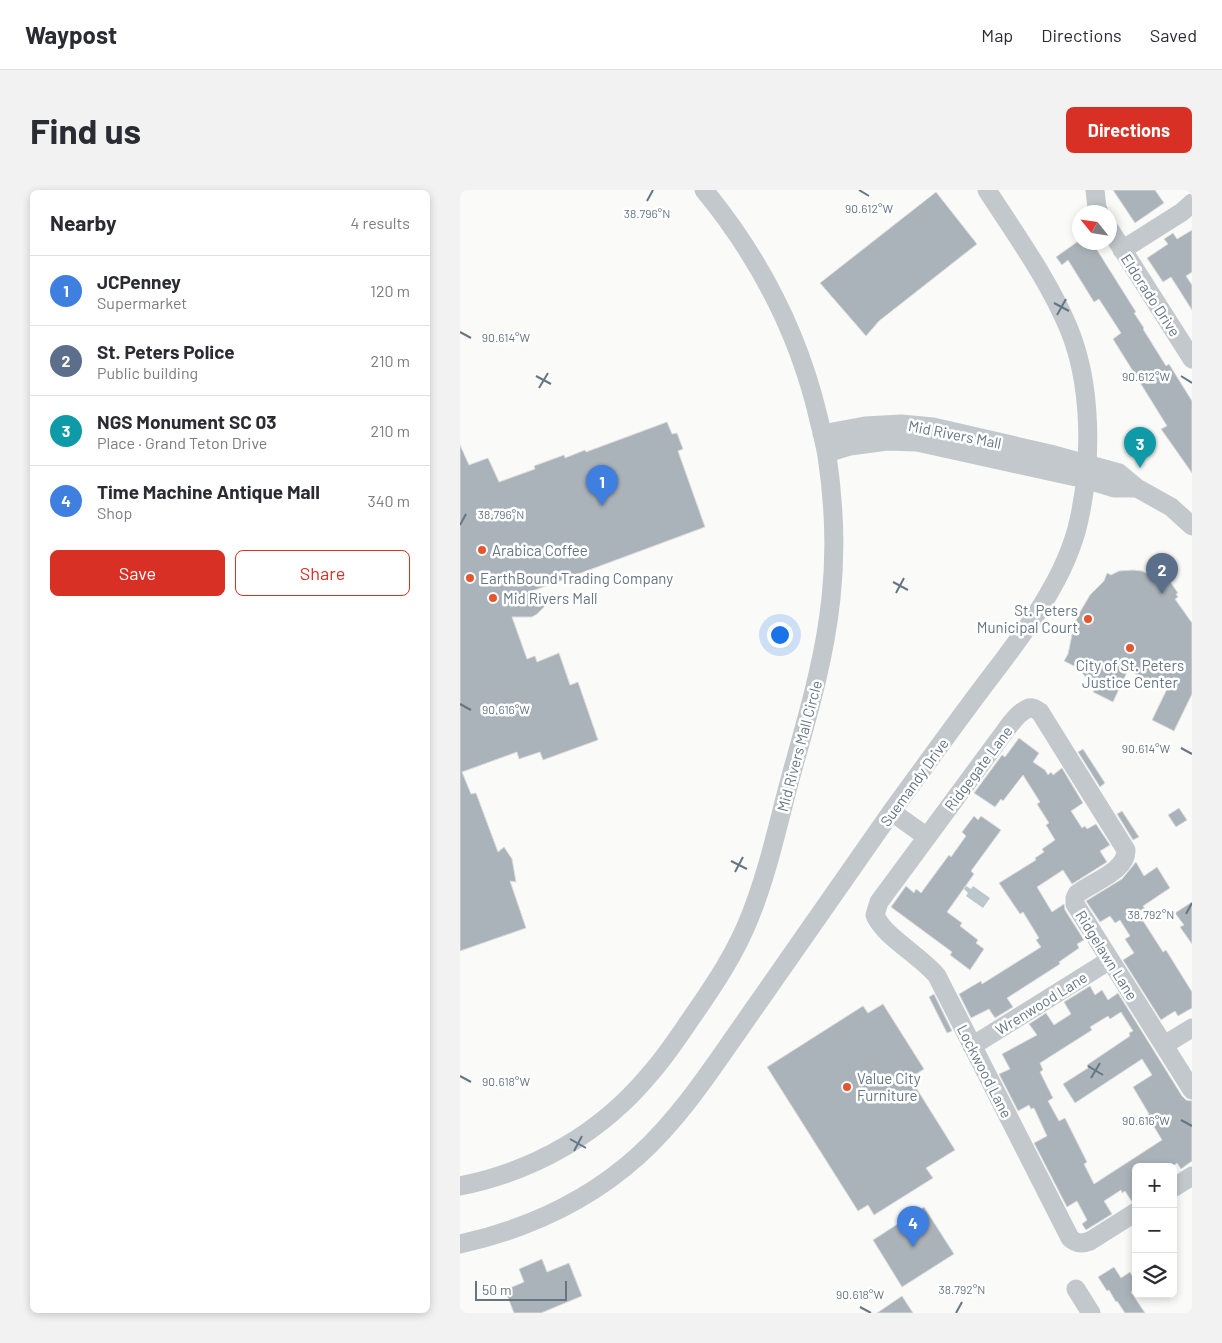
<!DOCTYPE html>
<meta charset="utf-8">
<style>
:root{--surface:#fff;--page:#f2f2f3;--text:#2b2b33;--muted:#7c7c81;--line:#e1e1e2;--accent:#d93025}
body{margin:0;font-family:Barlow,sans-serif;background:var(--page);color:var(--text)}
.controls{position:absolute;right:15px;bottom:15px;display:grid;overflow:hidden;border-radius:8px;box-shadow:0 2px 8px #0003}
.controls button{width:45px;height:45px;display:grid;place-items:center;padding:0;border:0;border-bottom:1px solid var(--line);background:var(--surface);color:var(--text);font:25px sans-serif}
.compass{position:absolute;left:612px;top:15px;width:45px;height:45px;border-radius:50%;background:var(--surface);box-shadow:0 2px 8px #0003;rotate:300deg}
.scale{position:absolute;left:15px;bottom:12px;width:92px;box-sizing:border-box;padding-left:5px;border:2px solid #657683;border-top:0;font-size:14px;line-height:18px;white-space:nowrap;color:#657683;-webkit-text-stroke:4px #fff;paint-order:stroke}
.you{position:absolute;left:319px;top:444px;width:18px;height:18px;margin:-12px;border:4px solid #fff;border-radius:50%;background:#1a73e8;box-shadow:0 0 0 8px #1a73e833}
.badge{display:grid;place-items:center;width:32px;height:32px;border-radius:50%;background:var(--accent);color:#fff;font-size:16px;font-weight:700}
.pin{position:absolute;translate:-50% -41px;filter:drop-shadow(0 1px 2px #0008)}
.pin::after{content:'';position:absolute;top:26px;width:18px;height:15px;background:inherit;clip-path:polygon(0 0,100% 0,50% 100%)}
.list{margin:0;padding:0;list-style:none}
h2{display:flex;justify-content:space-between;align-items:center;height:65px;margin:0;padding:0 20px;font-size:21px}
h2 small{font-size:16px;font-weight:400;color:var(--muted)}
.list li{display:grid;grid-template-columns:32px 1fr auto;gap:15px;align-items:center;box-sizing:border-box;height:70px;padding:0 20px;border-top:1px solid var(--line)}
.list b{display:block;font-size:19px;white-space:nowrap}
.list p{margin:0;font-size:16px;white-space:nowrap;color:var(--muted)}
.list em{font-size:16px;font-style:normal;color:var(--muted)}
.actions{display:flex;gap:10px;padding:15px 20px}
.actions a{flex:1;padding:11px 0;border:1px solid var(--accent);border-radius:8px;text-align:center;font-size:18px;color:var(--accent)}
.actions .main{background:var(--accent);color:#fff}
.icon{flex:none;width:28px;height:28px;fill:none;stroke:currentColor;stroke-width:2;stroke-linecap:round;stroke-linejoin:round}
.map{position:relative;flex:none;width:732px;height:1123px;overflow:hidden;border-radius:8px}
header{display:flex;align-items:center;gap:30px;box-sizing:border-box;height:70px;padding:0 25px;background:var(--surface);border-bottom:1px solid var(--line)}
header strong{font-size:24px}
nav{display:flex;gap:28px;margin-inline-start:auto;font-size:18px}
.intro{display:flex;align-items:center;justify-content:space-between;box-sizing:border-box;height:120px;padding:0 30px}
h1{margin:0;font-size:35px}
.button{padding:12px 22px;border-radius:8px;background:var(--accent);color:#fff;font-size:18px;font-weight:700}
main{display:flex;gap:30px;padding:0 30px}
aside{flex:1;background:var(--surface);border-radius:8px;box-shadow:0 2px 8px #0003}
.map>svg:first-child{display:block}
.water{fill:#bbc7cb}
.building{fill:#aab3b9;stroke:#dcdcda;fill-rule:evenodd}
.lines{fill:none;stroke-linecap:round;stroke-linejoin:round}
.minor{stroke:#c3c8cc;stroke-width:19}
.ticks{fill:none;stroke:#657683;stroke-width:2}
.poi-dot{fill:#e4572e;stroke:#fff;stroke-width:2}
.labels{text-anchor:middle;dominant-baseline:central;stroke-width:5;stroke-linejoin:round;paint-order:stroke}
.street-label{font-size:15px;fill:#657683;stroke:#fff}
.poi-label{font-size:15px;fill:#657683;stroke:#fff;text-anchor:start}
.ticks-label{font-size:12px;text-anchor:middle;fill:#657683;stroke:#fff;stroke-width:5;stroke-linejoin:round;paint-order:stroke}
</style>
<header>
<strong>Waypost</strong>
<nav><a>Map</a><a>Directions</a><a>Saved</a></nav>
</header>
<div class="intro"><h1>Find us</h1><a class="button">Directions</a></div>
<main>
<aside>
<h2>Nearby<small>4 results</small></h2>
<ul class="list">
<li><span class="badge" style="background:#3f7fe0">1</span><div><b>JCPenney</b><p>Supermarket</p></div><em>120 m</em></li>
<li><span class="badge" style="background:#5c6f8a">2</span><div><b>St. Peters Police</b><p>Public building</p></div><em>210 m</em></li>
<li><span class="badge" style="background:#0f9aa8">3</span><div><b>NGS Monument SC 03</b><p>Place · Grand Teton Drive</p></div><em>210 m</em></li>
<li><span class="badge" style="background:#3f7fe0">4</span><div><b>Time Machine Antique Mall</b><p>Shop</p></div><em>340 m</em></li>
</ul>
<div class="actions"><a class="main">Save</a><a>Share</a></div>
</aside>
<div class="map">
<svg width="732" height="1123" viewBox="0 0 732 1123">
<rect width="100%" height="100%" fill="#fafaf8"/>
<path class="water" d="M 506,696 L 511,699 L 513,696 L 530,708 L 523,718 L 506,706 L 508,703 L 504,699 Z"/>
<path class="building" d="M 653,0 L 695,0 L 704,13 L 675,33 Z
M 476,2 L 517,54 L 419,131 L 406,146 L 360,93 Z
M 732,40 L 732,82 L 726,86 L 732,95 L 732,120 L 711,87 L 703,92 L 687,68 L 708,54 L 704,49 L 713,43 L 717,49 Z
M 617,52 L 632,52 L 676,122 L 674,123 L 684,138 L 683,139 L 706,176 L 709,174 L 732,211 L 732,283 L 701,239 L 707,236 L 653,149 L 661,143 L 639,109 L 634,112 L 608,70 L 602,75 L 596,67 Z
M 207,232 L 212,244 L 217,243 L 223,259 L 218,261 L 245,337 L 67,403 L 86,415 L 77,424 L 72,427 L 52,427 L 67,469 L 75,466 L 77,472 L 99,463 L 110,495 L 118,492 L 138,550 L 83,570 L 80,562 L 59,569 L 57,562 L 2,582 L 11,604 L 16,603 L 38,662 L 44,657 L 52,669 L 56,692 L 50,691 L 66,738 L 0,761 L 0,255 L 9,275 L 28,268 L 39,292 L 75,279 L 74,276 L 104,265 L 105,268 L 125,260 L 126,262 Z
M 673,380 L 682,381 L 692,386 L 694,383 L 698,389 L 703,386 L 704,388 L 706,386 L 718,403 L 716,404 L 718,407 L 715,409 L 732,433 L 732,504 L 714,541 L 692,530 L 707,499 L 668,480 L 653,512 L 633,502 L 635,498 L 618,478 L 604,471 L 608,464 L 614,435 L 620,422 L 630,405 L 644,391 L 647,383 L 651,385 L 659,381 Z
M 559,548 L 579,563 L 573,572 L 585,580 L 588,585 L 591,582 L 593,585 L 602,578 L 623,613 L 611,621 L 622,638 L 625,636 L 627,639 L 636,634 L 650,655 L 640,661 L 647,672 L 612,694 L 603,680 L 577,697 L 592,722 L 604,714 L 605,720 L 624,750 L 617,754 L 619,758 L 599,772 L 600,774 L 547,808 L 553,817 L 535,828 L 529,819 L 511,828 L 499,804 L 521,791 L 522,794 L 581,757 L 576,750 L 579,748 L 563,722 L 560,724 L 539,693 L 576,670 L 575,668 L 584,662 L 582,659 L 595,650 L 586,635 L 589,633 L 577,614 L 580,612 L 563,585 L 543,611 L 541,609 L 535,617 L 514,603 L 542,565 L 545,567 Z
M 623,559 L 645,593 L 640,597 L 618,562 Z
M 719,618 L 727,630 L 716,637 L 708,625 Z
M 662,621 L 679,647 L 673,650 L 657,624 Z
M 514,626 L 518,630 L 521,626 L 541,640 L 511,681 L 514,684 L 487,722 L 502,733 L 500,736 L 518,750 L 516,753 L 524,759 L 510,780 L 490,765 L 492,762 L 431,717 L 446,696 L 454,703 L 456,699 L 461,703 L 489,665 L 491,667 L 506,646 L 502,642 Z
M 676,672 L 684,686 L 697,677 L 710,698 L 683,716 L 685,719 L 678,723 L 703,762 L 706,760 L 732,802 L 732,818 L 718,826 L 715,821 L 701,830 L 663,770 L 674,763 L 665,749 L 670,746 L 660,730 L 655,733 L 650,726 L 640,732 L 626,711 L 662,689 Z
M 732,712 L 732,754 L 720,737 L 724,735 L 715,723 Z
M 630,796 L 635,805 L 642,800 L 648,810 L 658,803 L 722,906 L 726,910 L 732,911 L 732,971 L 721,979 L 717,973 L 712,977 L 676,977 L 676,1011 L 672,1012 L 665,1001 L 662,1003 L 661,1000 L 644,1011 L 652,1024 L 626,1040 L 622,1034 L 627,1030 L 617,1011 L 607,1017 L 574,953 L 587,946 L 574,918 L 571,919 L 569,915 L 558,921 L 539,884 L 550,879 L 542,864 L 577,845 L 569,834 L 586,823 L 594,835 L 611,824 L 604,812 ZM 661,822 L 673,841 L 669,843 L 670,846 L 627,875 L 628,878 L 603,894 L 615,913 L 682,869 L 692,885 L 673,897 L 689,924 L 687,925 L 702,950 L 634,994 L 624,974 L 627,972 L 605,928 L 599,931 L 588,911 L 593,908 L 580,882 L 583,880 L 580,873 L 632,840 L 630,837 L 648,826 L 650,829 Z
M 474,804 L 492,841 L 487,843 L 469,807 Z
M 423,814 L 464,879 L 450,888 L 495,960 L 466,978 L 473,988 L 414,1025 L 408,1015 L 398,1021 L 307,877 L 403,816 L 408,823 Z
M 464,1017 L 494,1064 L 442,1097 L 413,1050 Z
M 82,1069 L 87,1082 L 109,1073 L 122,1106 L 81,1123 L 54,1123 L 45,1100 L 64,1092 L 59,1079 Z
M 654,1077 L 661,1088 L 670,1082 L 676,1092 L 676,1099 L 671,1102 L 685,1123 L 665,1123 L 657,1111 L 656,1112 L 649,1100 L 647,1101 L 638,1087 Z
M 442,1106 L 453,1123 L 417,1123 Z"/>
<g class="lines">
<path class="minor" d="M 635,0 L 637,18 L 639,22
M 650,40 L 732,169
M 662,60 L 722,22 L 732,13
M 362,244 L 405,236 L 441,234 L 473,237 L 590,264 L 659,283 L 677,298 L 711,317 L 732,336
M 367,263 L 390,256 L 427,251 L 457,252 L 625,289 L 654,298 L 677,298
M 432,622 L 467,647
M 704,855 L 732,838
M 512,856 L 650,770
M 0,996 C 75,981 141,943 190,884 C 206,866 219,846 232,827 C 255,794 277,761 291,724 C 309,679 319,629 332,582 C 348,525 365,467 371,408 C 376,362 374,312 367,266 C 365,253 361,239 358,226 C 338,142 299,67 244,0
M 713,998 L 732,986
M 676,1022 L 630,1051 C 622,1054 617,1054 610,1048 L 477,786 C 460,765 424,747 415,725 L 419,712 L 540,548 C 547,539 557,522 569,518 C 573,517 577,520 580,522 L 666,660 C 667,681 632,692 617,704 L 615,708 L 615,714 L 732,900
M 0,1054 C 67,1039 127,1012 178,966 C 221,927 253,877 286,830 C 335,761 383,690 432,621 C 462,580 492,538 523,497 C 560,448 606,391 619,330 C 632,271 632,195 609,139 C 588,89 556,45 527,0
M 616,1099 L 631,1123"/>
</g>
<path class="ticks" d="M 399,0 L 409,6M 187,11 L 193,0M 594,113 L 609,121M 597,125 L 606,109M 0,142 L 11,148M 76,186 L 91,194M 721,186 L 732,193M 79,198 L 88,183M 0,335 L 6,324M 433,392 L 448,400M 436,403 L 444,388M 0,514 L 11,520M 721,558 L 732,564M 271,671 L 287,679M 275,682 L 283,667M 726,724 L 732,713M 628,876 L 643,885M 0,886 L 11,892M 631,888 L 640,873M 721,930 L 732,936M 110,949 L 126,958M 114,961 L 122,946M 400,1117 L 411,1123M 496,1123 L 502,1112"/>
<g class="poi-dot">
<circle cx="22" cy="360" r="5"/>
<circle cx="10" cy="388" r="5"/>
<circle cx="33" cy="408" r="5"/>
<circle cx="628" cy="429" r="5"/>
<circle cx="670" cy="458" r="5"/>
<circle cx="387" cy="897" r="5"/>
</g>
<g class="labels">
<g class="street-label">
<text transform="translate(691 105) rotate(57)">Eldorado Drive</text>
<text transform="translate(495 244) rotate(11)">Mid Rivers Mall</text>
<text transform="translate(339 556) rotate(-75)">Mid Rivers Mall Circle</text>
<text transform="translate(518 578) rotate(-53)">Ridgegate Lane</text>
<text transform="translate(454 592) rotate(-54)">Suemandy Drive</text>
<text transform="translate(647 765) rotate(58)">Ridgelawn Lane</text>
<text transform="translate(581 813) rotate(-32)">Wrenwood Lane</text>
<text transform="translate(525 881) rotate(63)">Lockwood Lane</text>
</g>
<g class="poi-label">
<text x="32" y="360">Arabica Coffee</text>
<text x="20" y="388">EarthBound Trading Company</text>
<text x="43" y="408">Mid Rivers Mall</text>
<text x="618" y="420" text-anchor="end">St. Peters<tspan x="618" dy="17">Municipal Court</tspan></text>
<text x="670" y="475" text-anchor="middle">City of St. Peters<tspan x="670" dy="17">Justice Center</tspan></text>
<text x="397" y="888">Value City<tspan x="397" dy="17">Furniture</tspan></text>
</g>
</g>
<g class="ticks-label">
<text x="409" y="23">90.612°W</text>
<text x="187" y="28">38.796°N</text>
<text x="46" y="152">90.614°W</text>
<text x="686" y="191">90.612°W</text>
<text x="41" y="329">38.796°N</text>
<text x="46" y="524">90.616°W</text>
<text x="686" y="563">90.614°W</text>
<text x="691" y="729">38.792°N</text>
<text x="46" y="896">90.618°W</text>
<text x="686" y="935">90.616°W</text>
<text x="502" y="1104">38.792°N</text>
<text x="400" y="1109">90.618°W</text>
</g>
</svg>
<div class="controls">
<button>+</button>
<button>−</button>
<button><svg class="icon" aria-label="layers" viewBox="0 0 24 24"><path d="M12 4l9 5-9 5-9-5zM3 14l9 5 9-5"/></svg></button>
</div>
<svg class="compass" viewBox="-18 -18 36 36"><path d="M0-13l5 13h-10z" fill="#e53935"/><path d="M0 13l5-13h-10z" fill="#7c7c81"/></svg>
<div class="scale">50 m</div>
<div class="you"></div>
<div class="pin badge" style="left:142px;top:316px;background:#3f7fe0">1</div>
<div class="pin badge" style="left:702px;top:404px;background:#5c6f8a">2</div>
<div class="pin badge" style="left:680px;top:278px;background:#0f9aa8">3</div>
<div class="pin badge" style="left:453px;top:1057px;background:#3f7fe0">4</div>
</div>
</main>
